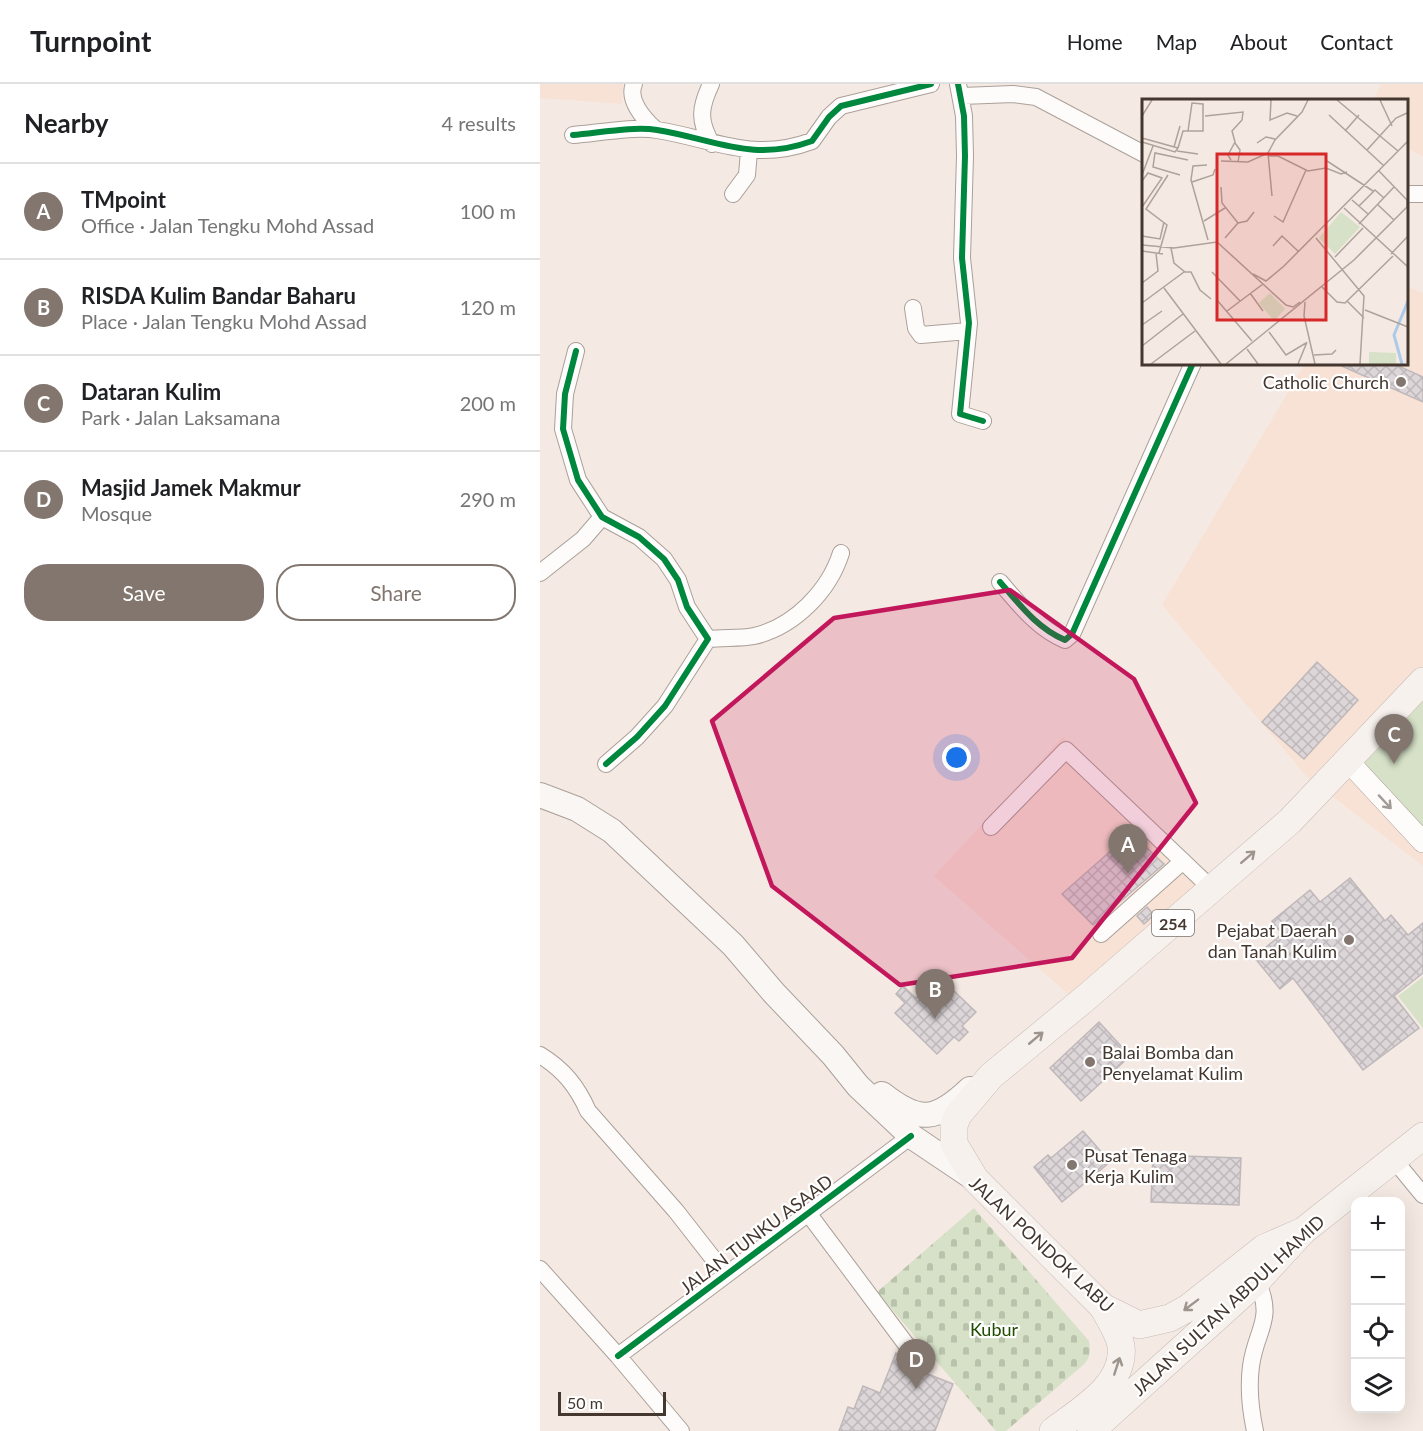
<!DOCTYPE html>
<meta charset="utf-8">
<style>
:root{--surface:#fff;--page:#f6f6f6;--text:#202124;--muted:#757577;--line:#e0e0e0;--accent:#82766e}
body{margin:0;font-family:Lato,sans-serif;background:var(--page);color:var(--text)}
.controls{position:absolute;right:18px;bottom:18px;display:grid;overflow:hidden;border-radius:12px;box-shadow:0 6px 24px #0002}
.controls button{width:54px;height:54px;display:grid;place-items:center;padding:0;border:0;border-bottom:2px solid var(--line);background:var(--surface);color:var(--text);font:30px sans-serif}
.scale{position:absolute;left:18px;bottom:15px;width:108px;box-sizing:border-box;padding-left:6px;border:3px solid #44372f;border-top:0;font-size:16px;line-height:21px;white-space:nowrap;color:#44372f;-webkit-text-stroke:4px #fff;paint-order:stroke}
.you{position:absolute;left:417px;top:674px;width:21px;height:21px;margin:-15px;border:4px solid #fff;border-radius:50%;background:#1a73e8;box-shadow:0 0 0 9px #1a73e833}
.badge{display:grid;place-items:center;width:39px;height:39px;border-radius:50%;background:var(--accent);color:#fff;font-size:20px;font-weight:700}
.pin{position:absolute;translate:-50% -50px;filter:drop-shadow(0 2px 3px #0008)}
.pin::after{content:'';position:absolute;top:32px;width:21px;height:18px;background:inherit;clip-path:polygon(0 0,100% 0,50% 100%)}
.list{margin:0;padding:0;list-style:none}
h2{display:flex;justify-content:space-between;align-items:center;height:78px;margin:0;padding:0 24px;font-size:26px}
h2 small{font-size:20px;font-weight:400;color:var(--muted)}
.list li{display:grid;grid-template-columns:39px 1fr auto;gap:18px;align-items:center;box-sizing:border-box;height:96px;padding:0 24px;border-top:2px solid var(--line)}
.list b{display:block;font-size:22px;white-space:nowrap}
.list p{margin:0;font-size:20px;white-space:nowrap;color:var(--muted)}
.list em{font-size:20px;font-style:normal;color:var(--muted)}
.actions{display:flex;gap:12px;padding:18px 24px}
.actions a{flex:1;padding:14px 0;border:2px solid var(--accent);border-radius:24px;text-align:center;font-size:21px;color:var(--accent)}
.actions .main{background:var(--accent);color:#fff}
.icon{flex:none;width:33px;height:33px;fill:none;stroke:currentColor;stroke-width:2;stroke-linecap:round;stroke-linejoin:round}
.map{position:relative;flex:none;width:883px;height:1347px;overflow:hidden}
header{display:flex;align-items:center;gap:36px;box-sizing:border-box;height:84px;padding:0 30px;background:var(--surface);border-bottom:2px solid var(--line)}
header strong{font-size:28px}
nav{display:flex;gap:33px;margin-inline-start:auto;font-size:21px}
main{display:flex}
aside{flex:1;background:var(--surface)}
.map>svg:first-child{display:block}
.built{fill:#f8e2d5}
.green{fill:#d6e1c7}
.cemetery{fill:url(#cemetery-stones)}
.building{fill:url(#building-cross-hatch);stroke:#bfb8ba;stroke-width:1.5}
.lines{fill:none;stroke-linecap:round;stroke-linejoin:round}
.minor-casing{stroke:#aaa099;stroke-width:18}
.tertiary-casing{stroke:#aaa099;stroke-width:22}
.secondary-casing{stroke:#aaa099;stroke-width:26}
.primary-casing{stroke:#c8bbb5;stroke-width:28}
.minor{stroke:#fefcfb;stroke-width:16}
.tertiary{stroke:#fefcfb;stroke-width:21}
.secondary{stroke:#faf6f4;stroke-width:24}
.primary{stroke:#f7f1ee;stroke-width:27}
.cycleway-casing{stroke:#fff;stroke-width:10}
.cycleway{stroke:#00873e;stroke-width:6}
.oneway{stroke:#a19a95}
.oneway2{stroke:#9e948e}
.marked{fill:#c2185b;fill-opacity:0.2;stroke:#c2185b;stroke-width:4.5;stroke-linejoin:round}
.poi-dot{fill:#82766e;stroke:#fff;stroke-width:2}
.labels{text-anchor:middle;dominant-baseline:central;stroke-width:4.5;stroke-linejoin:round;paint-order:stroke}
.shield{fill:#fff;stroke:#7c736d;stroke-width:1.5}
.shield-label{font-size:16px;font-weight:bold;fill:#44372f}
.poi-label{font-size:18px;fill:#44372f;stroke:#fff;text-anchor:end}
.street-label{font-size:18px;fill:#44372f;stroke:#fff}
.park-label{font-size:18px;fill:#214c00;stroke:#fff}
.inset-river{fill:none;stroke:#accbe8;stroke-width:3}
.inset-road{fill:none;stroke:#aea29b;stroke-width:1.5}
.view{fill:#d62828;fill-opacity:0.15;stroke:#d62828;stroke-width:3}
.inset-edge{fill:none;stroke:#44372f;stroke-width:3}
</style>
<header>
<strong>Turnpoint</strong>
<nav><a>Home</a><a>Map</a><a>About</a><a>Contact</a></nav>
</header>
<main>
<aside>
<h2>Nearby<small>4 results</small></h2>
<ul class="list">
<li><span class="badge">A</span><div><b>TMpoint</b><p>Office · Jalan Tengku Mohd Assad</p></div><em>100 m</em></li>
<li><span class="badge">B</span><div><b>RISDA Kulim Bandar Baharu</b><p>Place · Jalan Tengku Mohd Assad</p></div><em>120 m</em></li>
<li><span class="badge">C</span><div><b>Dataran Kulim</b><p>Park · Jalan Laksamana</p></div><em>200 m</em></li>
<li><span class="badge">D</span><div><b>Masjid Jamek Makmur</b><p>Mosque</p></div><em>290 m</em></li>
</ul>
<div class="actions"><a class="main">Save</a><a>Share</a></div>
</aside>
<div class="map">
<svg width="883" height="1347" viewBox="0 0 883 1347">
<defs>
<pattern id="cemetery-stones" width="16" height="16" patternUnits="userSpaceOnUse" patternTransform="scale(1.5)"><rect width="16" height="16" fill="#d6e1c7"/><path d="M2 7V4a2 2 0 0 1 4 0v3zM10 15v-3a2 2 0 0 1 4 0v3z" fill="#b9c2ab"/></pattern>
<pattern id="building-cross-hatch" width="8" height="8" patternUnits="userSpaceOnUse" patternTransform="scale(1.5)"><rect width="8" height="8" fill="#ddd6d9"/><path d="M0 0l8 8M0 8l8-8" fill="none" stroke="#bfb8bb"/></pattern>
</defs>
<rect width="100%" height="100%" fill="#f5eae3"/>
<path class="built" d="M 0,0 L 83,0 L 82,20 L 0,14 Z
M 841,0 L 883,0 L 883,73 L 867,64 L 866,16 L 833,16 Z
M 867,202 L 883,209 L 883,782 L 767,693 L 622,521 L 765,279 L 866,279 Z
M 523,653 L 668,790 L 529,911 L 394,792 Z"/>
<path class="green" d="M 883,607 L 883,748 L 826,683 L 825,677 Z
M 883,893 L 883,944 L 858,912 Z"/>
<path class="cemetery" d="M 434,1124 L 549,1257 C 551,1268 550,1275 542,1282 L 466,1347 L 456,1347 L 337,1208 Z"/>
<path class="building" d="M 795,279 L 852,279 L 883,293 L 883,318 Z
M 777,578 L 818,616 L 764,675 L 722,638 Z
M 591,749 L 624,780 L 553,841 L 522,810 Z
M 810,794 L 845,837 L 851,831 L 868,851 L 883,839 L 883,889 L 854,912 L 879,944 L 823,986 L 753,894 L 740,905 L 714,873 L 742,850 L 732,837 L 770,806 L 780,818 Z
M 607,823 L 614,831 L 604,840 L 597,832 Z
M 363,902 L 376,914 L 381,910 L 397,925 L 414,907 L 436,928 L 422,942 L 428,948 L 419,957 L 414,953 L 397,970 L 355,929 L 365,919 L 356,910 Z
M 559,938 L 590,972 L 541,1017 L 510,984 Z
M 543,1047 L 570,1078 L 522,1118 L 494,1083 L 508,1071 L 511,1074 Z
M 613,1071 L 701,1074 L 699,1121 L 611,1118 Z
M 356,1269 L 372,1284 L 381,1284 L 380,1287 L 413,1300 L 395,1347 L 299,1347 L 308,1323 L 314,1325 L 323,1302 L 340,1309 Z"/>
<g class="lines">
<g class="minor-casing">
<path id="minor" d="M 94,0 C 87,16 104,35 115,45
M 171,0 C 160,23 158,37 172,60
M 418,0 L 424,32 L 425,72 L 422,174 L 429,239 L 420,330 L 443,337
M 422,12 L 473,10 L 496,13 L 604,70
M 33,51 C 58,49 94,42 117,46 C 174,55 213,79 272,57 L 289,33 L 301,22 L 391,0
M 193,110 L 207,91 L 209,67
M 866,110 L 883,110
M 373,224 L 376,244 L 381,251 L 428,247
M 36,267 L 25,310 L 23,345 L 38,396 L 62,433 L 99,453 L 124,475 L 138,496 L 147,523 L 168,555 L 125,622 L 97,653 L 66,680
M 0,489 L 43,455 L 62,433
M 460,498 C 480,521 497,544 525,556 L 532,550 L 653,279
M 168,555 C 183,553 200,555 214,552 C 254,543 289,507 301,469
M 451,743 L 526,666 L 672,805
M 561,850 L 643,777
M 0,971 C 23,985 37,1002 48,1027 L 136,1127 L 186,1191
M 855,1077 L 883,1111
M 268,1129 L 377,1275
M 0,1185 L 78,1272 L 141,1347
M 78,1272 L 371,1052
M 715,1347 C 710,1324 708,1305 711,1282 C 716,1245 735,1236 717,1197"/>
</g>
<g class="tertiary-casing">
<path id="tertiary" d="M 808,677 L 883,758"/>
</g>
<g class="secondary-casing">
<path id="secondary" d="M 0,711 L 37,725 L 72,747 L 193,861 L 234,909 L 293,971 L 318,1002 L 371,1052 L 435,1095
M 342,1010 C 380,1040 396,1037 430,1005"/>
</g>
<g class="primary-casing">
<path id="primary" d="M 763,1147 L 724,1164 L 648,1224 L 630,1234 L 599,1241 L 563,1223 L 435,1095 L 414,1060 L 414,1041 L 418,1031 L 451,992 L 548,912 L 750,737 L 883,597
M 513,1347 C 539,1327 586,1301 581,1262 C 579,1249 569,1235 563,1223
M 551,1347 L 717,1197 L 763,1147 L 883,1052"/>
</g>
<use href="#minor" class="minor"/>
<use href="#tertiary" class="tertiary"/>
<use href="#secondary" class="secondary"/>
<use href="#primary" class="primary"/>
<g class="cycleway-casing">
<path id="cycleway" d="M 418,0 L 424,32 L 425,72 L 422,174 L 429,239 L 420,330 L 443,337
M 33,51 C 58,49 94,42 117,46 C 174,55 213,79 272,57 L 289,33 L 301,22 L 391,0
M 36,267 L 25,310 L 23,345 L 38,396 L 62,433 L 99,453 L 124,475 L 138,496 L 147,523 L 168,555 L 125,622 L 97,653 L 66,680
M 460,498 C 480,521 497,544 525,556 L 532,550 L 653,279
M 78,1272 L 371,1052"/>
</g>
<use href="#cycleway" class="cycleway"/>
</g>
<defs><path id="oneway-shaft" d="M-6 0H5M1.5-3L5.5 0L1.5 3" fill="none" stroke-width="1.6" stroke-linecap="round" stroke-linejoin="round" transform="scale(1.5)"/></defs>
<use class="oneway" href="#oneway-shaft" transform="translate(845 718) rotate(47)"/>
<g class="oneway2">
<use href="#oneway-shaft" transform="translate(708 773) rotate(-41)"/>
<use href="#oneway-shaft" transform="translate(496 954) rotate(-40)"/>
<use href="#oneway-shaft" transform="translate(651 1221) rotate(143)"/>
<use href="#oneway-shaft" transform="translate(577 1282) rotate(-72)"/>
</g>
<path class="marked" d="M 470,506 L 594,595 L 656,719 L 532,874 L 360,901 L 232,802 L 172,637 L 294,534 Z"/>
<g class="poi-dot">
<circle cx="861" cy="298" r="6"/>
<circle cx="809" cy="856" r="6"/>
<circle cx="550" cy="978" r="6"/>
<circle cx="532" cy="1081" r="6"/>
</g>
<g class="labels">
<rect class="shield" x="612" y="826" width="42" height="26" rx="4.5"/>
<g class="shield-label">
<text x="633" y="839">254</text>
</g>
<g class="poi-label">
<text x="849" y="298">Catholic Church</text>
<text x="797" y="846">Pejabat Daerah<tspan x="797" dy="21">dan Tanah Kulim</tspan></text>
<text x="562" y="968" text-anchor="start">Balai Bomba dan<tspan x="562" dy="21">Penyelamat Kulim</tspan></text>
<text x="544" y="1071" text-anchor="start">Pusat Tenaga<tspan x="544" dy="21">Kerja Kulim</tspan></text>
</g>
<g class="street-label">
<text transform="translate(216 1150) rotate(-37)">JALAN TUNKU ASAAD</text>
<text transform="translate(502 1160) rotate(43)">JALAN PONDOK LABU</text>
<text transform="translate(688 1221) rotate(-43)">JALAN SULTAN ABDUL HAMID</text>
</g>
<g class="park-label">
<text x="454" y="1245">Kubur</text>
</g>
</g>
<g transform="translate(602 15)">
<rect width="266" height="266" fill="#f5eae3"/>
<path d="M 199,113 L 218,128 L 193,155 L 177,139 ZM 227,253 L 254,254 L 254,265 L 227,265 Z" fill="#d6e1c7"/>
<path d="M 128,194 L 143,210 L 132,222 L 117,204 Z" fill="#d6e1c7"/>
<path class="inset-river" d="M 260,265 L 252,236 L 266,202"/>
<path class="inset-road" d="M 129,1 L 128,21 L 145,14 L 155,17M 195,1 L 256,52M 238,1 L 250,27M 187,16 L 242,67M 0,17 L 10,1M 63,17 L 101,13 L 100,21 L 90,32 L 93,43 L 86,56 L 89,61M 203,32 L 217,16M 0,39 L 36,49M 0,43 L 33,53 L 36,49M 93,44 L 98,51 L 96,63M 115,44 L 124,38 L 133,40M 32,48 L 38,27M 36,49 L 41,32 L 61,32 L 61,5 L 50,4 L 46,32M 225,51 L 254,19 L 265,14M 35,52 L 56,55M 127,57 L 136,57 L 166,72 L 184,69 L 199,75 L 205,73M 79,62 L 106,63 L 126,54M 185,62 L 231,92M 65,66 L 51,67 L 49,81 L 66,141M 237,72 L 265,101 L 265,108M 0,76 L 11,47M 38,76 L 11,68 L 13,54 L 46,61M 0,82 L 6,74 L 20,79 L 0,108M 50,83 L 71,76 L 73,70M 79,88 L 80,104 L 96,124 L 83,139M 130,97 L 126,54 L 133,41 L 160,13 L 166,1M 210,101 L 226,115M 235,105 L 252,121M 217,107 L 233,91 L 242,99M 202,109 L 266,168M 132,117 L 141,123 L 164,71M 62,122 L 83,109M 96,124 L 105,122 L 112,113M 217,125 L 252,88M 0,137 L 18,140 L 22,123M 174,139 L 222,197 L 218,265M 0,146 L 32,149 L 75,143 L 144,206 L 151,208 L 158,203M 131,147 L 140,137 L 157,153M 29,149 L 32,164 L 43,173 L 49,173 L 58,191 L 69,200M 0,152 L 21,155M 17,154 L 25,126 L 4,110 L 26,76M 249,155 L 266,137M 193,158 L 221,129M 70,173 L 98,202M 111,175 L 124,182 L 142,167 L 266,42M 0,184 L 16,172 L 14,154M 180,188 L 195,203 L 203,204 L 251,157M 22,189 L 79,265M 108,194 L 121,212M 75,201 L 110,242M 205,202 L 222,219M 163,203 L 162,217 L 173,265M 0,204 L 42,173M 223,211 L 266,228M 85,212 L 121,185M 0,226 L 20,212M 127,233 L 144,256 L 164,244M 0,247 L 41,215M 105,250 L 116,265M 172,256 L 190,255 L 194,251M 9,265 L 53,232M 84,265 L 212,161 L 266,107M 156,265 L 165,243"/>
<path class="view" d="M 75,55 L 184,55 L 184,221 L 75,221 Z"/>
<rect width="266" height="266" class="inset-edge"/>
</g>
</svg>
<div class="controls">
<button>+</button>
<button>−</button>
<button><svg class="icon" aria-label="locate" viewBox="0 0 24 24"><circle cx="12" cy="12" r="6"/><path d="M12 2v4M12 18v4M2 12h4M18 12h4"/></svg></button>
<button><svg class="icon" aria-label="layers" viewBox="0 0 24 24"><path d="M12 4l9 5-9 5-9-5zM3 14l9 5 9-5"/></svg></button>
</div>
<div class="scale">50 m</div>
<div class="you"></div>
<div class="pin badge" style="left:588px;top:790px">A</div>
<div class="pin badge" style="left:395px;top:935px">B</div>
<div class="pin badge" style="left:854px;top:680px">C</div>
<div class="pin badge" style="left:376px;top:1305px">D</div>
</div>
</main>
